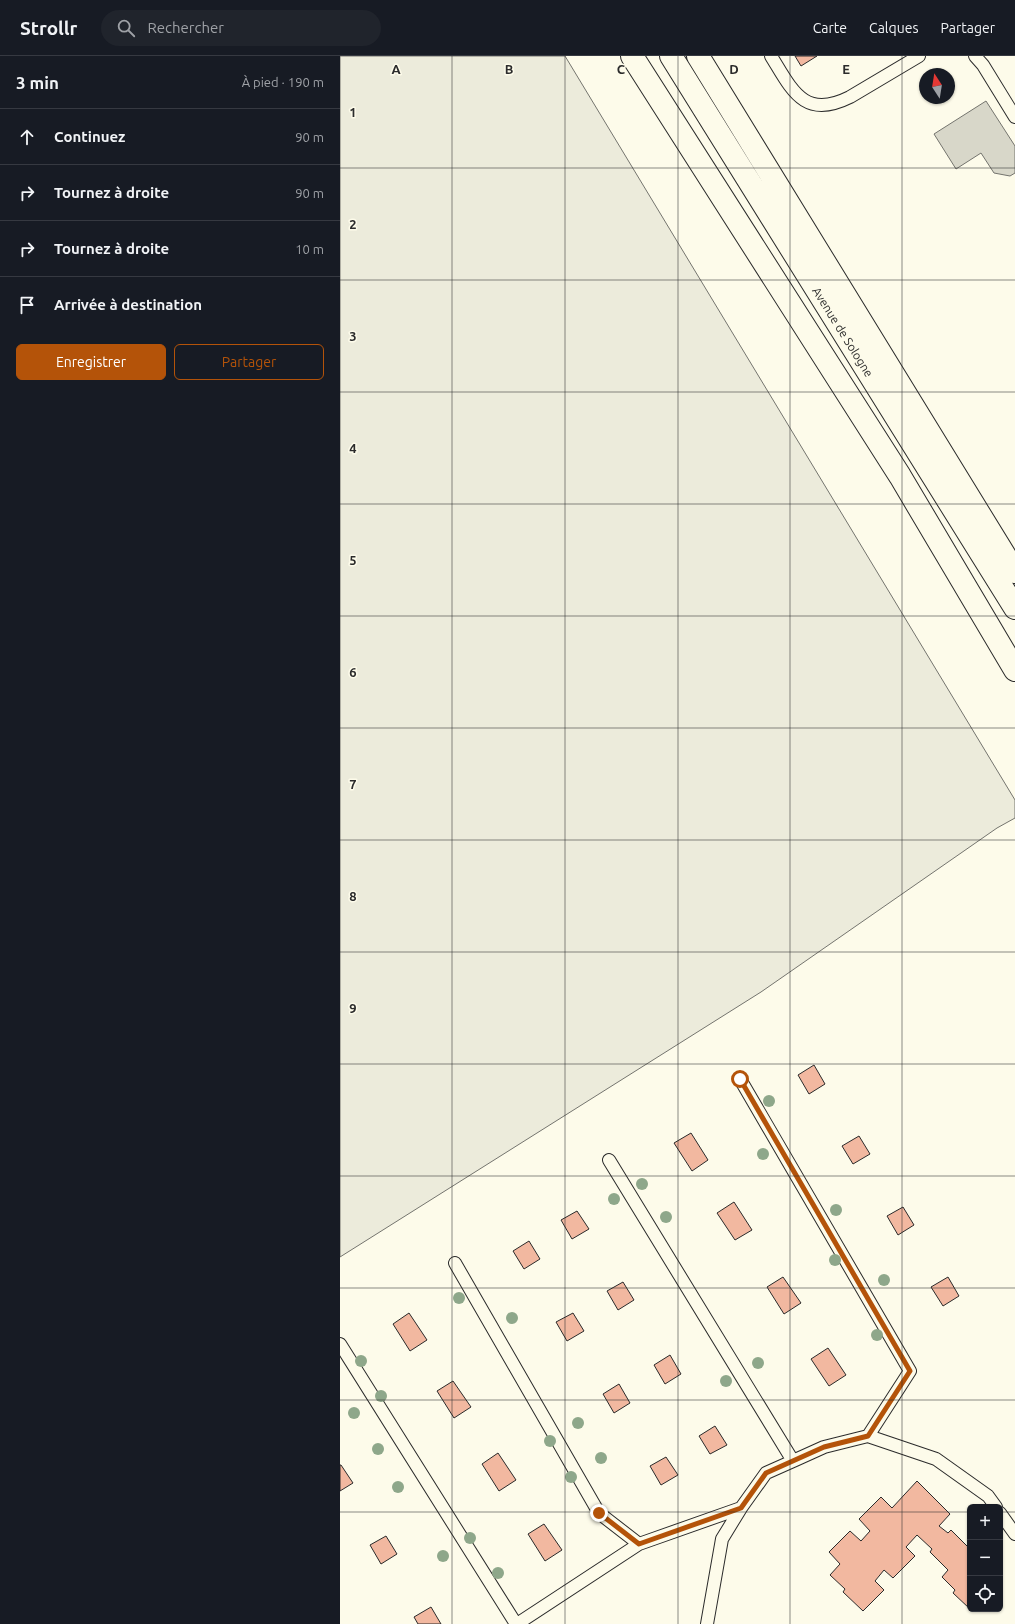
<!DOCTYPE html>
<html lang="fr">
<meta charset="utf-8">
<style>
:root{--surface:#171b24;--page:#20242c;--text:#f1f3f6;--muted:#9ea1a6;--line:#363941;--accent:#b45309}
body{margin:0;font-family:Ubuntu,sans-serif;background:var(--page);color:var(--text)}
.controls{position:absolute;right:12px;bottom:12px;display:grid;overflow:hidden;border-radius:6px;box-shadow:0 1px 3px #0004}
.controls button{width:36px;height:36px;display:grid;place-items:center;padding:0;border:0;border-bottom:1px solid var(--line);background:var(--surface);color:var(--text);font:20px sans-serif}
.compass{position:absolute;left:579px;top:12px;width:36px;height:36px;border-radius:50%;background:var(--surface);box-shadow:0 1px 3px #0004;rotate:348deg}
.stop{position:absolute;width:12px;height:12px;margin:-9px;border:3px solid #b45309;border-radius:50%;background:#fff}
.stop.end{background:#b45309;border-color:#fff;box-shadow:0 1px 4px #0008}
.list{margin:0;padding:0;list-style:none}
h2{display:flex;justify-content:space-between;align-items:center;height:52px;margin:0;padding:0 16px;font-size:17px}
h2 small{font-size:13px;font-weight:400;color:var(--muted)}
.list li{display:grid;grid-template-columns:26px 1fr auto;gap:12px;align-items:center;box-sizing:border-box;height:56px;padding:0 16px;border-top:1px solid var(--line)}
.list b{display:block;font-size:15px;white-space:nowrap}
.list em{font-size:13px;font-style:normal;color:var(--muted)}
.actions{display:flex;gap:8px;padding:12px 16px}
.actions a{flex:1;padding:9px 0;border:1px solid var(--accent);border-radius:6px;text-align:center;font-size:14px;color:var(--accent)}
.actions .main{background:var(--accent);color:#fff}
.icon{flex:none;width:22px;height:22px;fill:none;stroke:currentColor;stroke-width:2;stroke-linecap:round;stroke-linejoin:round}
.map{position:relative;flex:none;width:675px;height:1568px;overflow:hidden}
header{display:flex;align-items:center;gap:24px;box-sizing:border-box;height:56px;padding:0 20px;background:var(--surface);border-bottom:1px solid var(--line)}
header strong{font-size:19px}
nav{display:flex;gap:22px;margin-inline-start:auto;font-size:14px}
.search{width:280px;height:36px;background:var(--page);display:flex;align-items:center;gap:10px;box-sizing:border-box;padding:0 14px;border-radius:22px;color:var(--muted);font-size:15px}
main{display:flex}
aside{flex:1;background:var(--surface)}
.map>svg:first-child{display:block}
.green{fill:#ecebdb;stroke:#74746e}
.water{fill:#d8d7c9;stroke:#74746e}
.building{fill:#f2b8a0;stroke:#2b2b2b}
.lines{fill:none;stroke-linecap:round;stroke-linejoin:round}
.service-casing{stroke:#2b2b2b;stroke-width:14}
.primary-casing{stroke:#2b2b2b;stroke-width:24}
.service{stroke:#fdfbea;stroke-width:12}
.primary{stroke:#fdfbea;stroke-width:22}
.tree{fill:#8ea78a}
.route{stroke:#b45309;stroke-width:5}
.grid{fill:none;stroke:#2b2b2b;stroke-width:1;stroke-opacity:0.55}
.labels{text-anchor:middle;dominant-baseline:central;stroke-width:3;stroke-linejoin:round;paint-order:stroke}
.street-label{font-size:12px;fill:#2b2b2b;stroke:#fdfbea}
.grid-label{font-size:13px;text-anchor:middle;font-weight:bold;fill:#2b2b2b;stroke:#fdfbea;stroke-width:3;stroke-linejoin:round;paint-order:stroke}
</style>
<header>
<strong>Strollr</strong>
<div class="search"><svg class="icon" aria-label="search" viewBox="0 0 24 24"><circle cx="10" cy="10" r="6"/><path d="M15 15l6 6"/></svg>Rechercher</div>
<nav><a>Carte</a><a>Calques</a><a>Partager</a></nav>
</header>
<main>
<aside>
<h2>3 min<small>À pied · 190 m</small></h2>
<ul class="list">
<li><svg class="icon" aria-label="ahead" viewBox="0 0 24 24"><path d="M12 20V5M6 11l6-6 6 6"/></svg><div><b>Continuez</b></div><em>90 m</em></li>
<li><svg class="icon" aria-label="right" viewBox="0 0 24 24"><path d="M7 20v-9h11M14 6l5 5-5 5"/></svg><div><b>Tournez à droite</b></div><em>90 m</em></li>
<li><svg class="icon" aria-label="right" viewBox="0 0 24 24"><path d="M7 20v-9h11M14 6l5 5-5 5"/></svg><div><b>Tournez à droite</b></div><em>10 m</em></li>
<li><svg class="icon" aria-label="arrive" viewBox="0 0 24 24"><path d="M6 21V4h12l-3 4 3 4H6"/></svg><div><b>Arrivée à destination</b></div></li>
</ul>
<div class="actions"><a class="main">Enregistrer</a><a>Partager</a></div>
</aside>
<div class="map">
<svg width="675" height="1568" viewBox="0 0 675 1568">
<rect width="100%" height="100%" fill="#fdfbea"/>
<path class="green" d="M 0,0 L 225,0 L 675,744 L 675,762 L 657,772 L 421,936 L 0,1201 Z"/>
<path class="water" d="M 646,45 L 675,90 L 675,117 L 670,120 L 654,117 L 641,97 L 616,113 L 594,78 Z"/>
<path class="building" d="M 455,0 L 477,0 L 461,10 Z
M 474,1009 L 485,1028 L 469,1038 L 458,1019 Z
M 351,1077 L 368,1104 L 352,1115 L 334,1087 Z
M 519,1080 L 530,1098 L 513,1108 L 502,1090 Z
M 394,1146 L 412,1174 L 395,1184 L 377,1157 Z
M 563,1151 L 574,1169 L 558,1179 L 547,1160 Z
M 237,1155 L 249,1173 L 232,1183 L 221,1164 Z
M 189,1185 L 200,1203 L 184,1213 L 173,1195 Z
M 443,1221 L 461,1247 L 444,1258 L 427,1231 Z
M 608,1221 L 619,1240 L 603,1250 L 591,1231 Z
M 283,1226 L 294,1244 L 278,1254 L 267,1235 Z
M 69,1257 L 87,1284 L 70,1295 L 53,1268 Z
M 233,1257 L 244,1275 L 227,1285 L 216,1266 Z
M 488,1292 L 506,1319 L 489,1330 L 471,1303 Z
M 330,1299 L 341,1318 L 325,1328 L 314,1309 Z
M 113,1325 L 131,1351 L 114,1362 L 97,1335 Z
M 279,1328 L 290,1347 L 274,1357 L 263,1338 Z
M 375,1370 L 387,1389 L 370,1398 L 359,1380 Z
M 158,1397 L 176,1424 L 159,1435 L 142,1408 Z
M 326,1401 L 338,1419 L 321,1429 L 310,1410 Z
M 0,1409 L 1,1409 L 13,1427 L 0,1435 Z
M 577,1425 L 610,1458 L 599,1470 L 608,1477 L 611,1474 L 630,1493 L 630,1553 L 613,1537 L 615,1534 L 602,1521 L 608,1514 L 590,1496 L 592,1493 L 577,1479 L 566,1491 L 575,1500 L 553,1522 L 544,1514 L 535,1525 L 544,1534 L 523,1555 L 503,1536 L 505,1533 L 490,1519 L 500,1508 L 489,1496 L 510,1475 L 521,1485 L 530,1475 L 519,1463 L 541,1441 L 552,1452 Z
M 204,1468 L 222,1494 L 205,1505 L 188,1478 Z
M 46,1480 L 57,1498 L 41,1508 L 30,1489 Z
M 91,1551 L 101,1568 L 78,1568 L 74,1561 Z"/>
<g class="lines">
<g class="service-casing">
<path id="service" d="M 431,0 C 452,34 464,64 510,41 L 579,0
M 635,0 L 643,9 L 675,61
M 400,1023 L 570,1315 L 528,1380 L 484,1391 L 453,1405
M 115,1207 L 259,1457 L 299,1488 L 401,1452 L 426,1417 L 453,1405 L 269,1104
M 0,1288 L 176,1568
M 528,1380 L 596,1403 L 648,1440 L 656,1451
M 660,1457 L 675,1478
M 177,1568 L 299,1488
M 367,1568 L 382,1483 L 401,1452"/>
</g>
<g class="primary-casing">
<path id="primary" d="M 292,0 L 560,420 L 675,614
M 331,0 L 675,552
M 358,0 L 675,516"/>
</g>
<use href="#service" class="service"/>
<use href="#primary" class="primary"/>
</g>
<g class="tree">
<circle cx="429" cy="1045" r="6"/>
<circle cx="423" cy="1098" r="6"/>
<circle cx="302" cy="1128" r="6"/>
<circle cx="274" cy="1143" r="6"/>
<circle cx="496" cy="1154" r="6"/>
<circle cx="326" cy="1161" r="6"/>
<circle cx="495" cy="1204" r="6"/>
<circle cx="544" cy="1224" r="6"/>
<circle cx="119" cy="1242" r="6"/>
<circle cx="172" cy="1262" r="6"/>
<circle cx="537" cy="1279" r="6"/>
<circle cx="21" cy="1305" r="6"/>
<circle cx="418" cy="1307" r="6"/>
<circle cx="386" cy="1325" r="6"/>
<circle cx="41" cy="1340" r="6"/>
<circle cx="14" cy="1357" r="6"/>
<circle cx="238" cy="1367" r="6"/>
<circle cx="210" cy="1385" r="6"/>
<circle cx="38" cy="1393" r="6"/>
<circle cx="261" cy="1402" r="6"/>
<circle cx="231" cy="1421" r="6"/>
<circle cx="58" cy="1431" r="6"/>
<circle cx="130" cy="1482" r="6"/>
<circle cx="103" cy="1500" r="6"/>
<circle cx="158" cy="1517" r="6"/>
</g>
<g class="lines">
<path class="route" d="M 259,1457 L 299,1488 L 401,1452 L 426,1417 L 484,1391 L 528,1380 L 570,1315 L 400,1023"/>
</g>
<path class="grid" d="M 112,0 L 112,1568M 225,0 L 225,1568M 338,0 L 338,1568M 450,0 L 450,1568M 562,0 L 562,1568M 0,112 L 675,112M 0,224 L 675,224M 0,336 L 675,336M 0,448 L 675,448M 0,560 L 675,560M 0,672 L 675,672M 0,784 L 675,784M 0,896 L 675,896M 0,1008 L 675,1008M 0,1120 L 675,1120M 0,1232 L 675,1232M 0,1344 L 675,1344M 0,1456 L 630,1456M 660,1456 L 675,1456"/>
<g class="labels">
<g class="street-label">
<text transform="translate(503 276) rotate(58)">Avenue de Sologne</text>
</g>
</g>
<g class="grid-label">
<text x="56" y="18">A</text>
<text x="169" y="18">B</text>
<text x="281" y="18">C</text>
<text x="394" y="18">D</text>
<text x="506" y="18">E</text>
<text x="13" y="61">1</text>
<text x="13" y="173">2</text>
<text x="13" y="285">3</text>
<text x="13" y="397">4</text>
<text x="13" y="509">5</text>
<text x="13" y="621">6</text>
<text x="13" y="733">7</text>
<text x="13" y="845">8</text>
<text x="13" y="957">9</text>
</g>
</svg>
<div class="controls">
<button>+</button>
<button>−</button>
<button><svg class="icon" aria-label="locate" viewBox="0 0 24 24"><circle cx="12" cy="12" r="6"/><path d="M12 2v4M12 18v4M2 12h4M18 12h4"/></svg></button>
</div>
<svg class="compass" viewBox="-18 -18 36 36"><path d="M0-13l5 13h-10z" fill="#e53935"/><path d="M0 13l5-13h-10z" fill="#9ea1a6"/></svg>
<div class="stop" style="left:400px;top:1023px"></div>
<div class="stop end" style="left:259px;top:1457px"></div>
</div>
</main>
